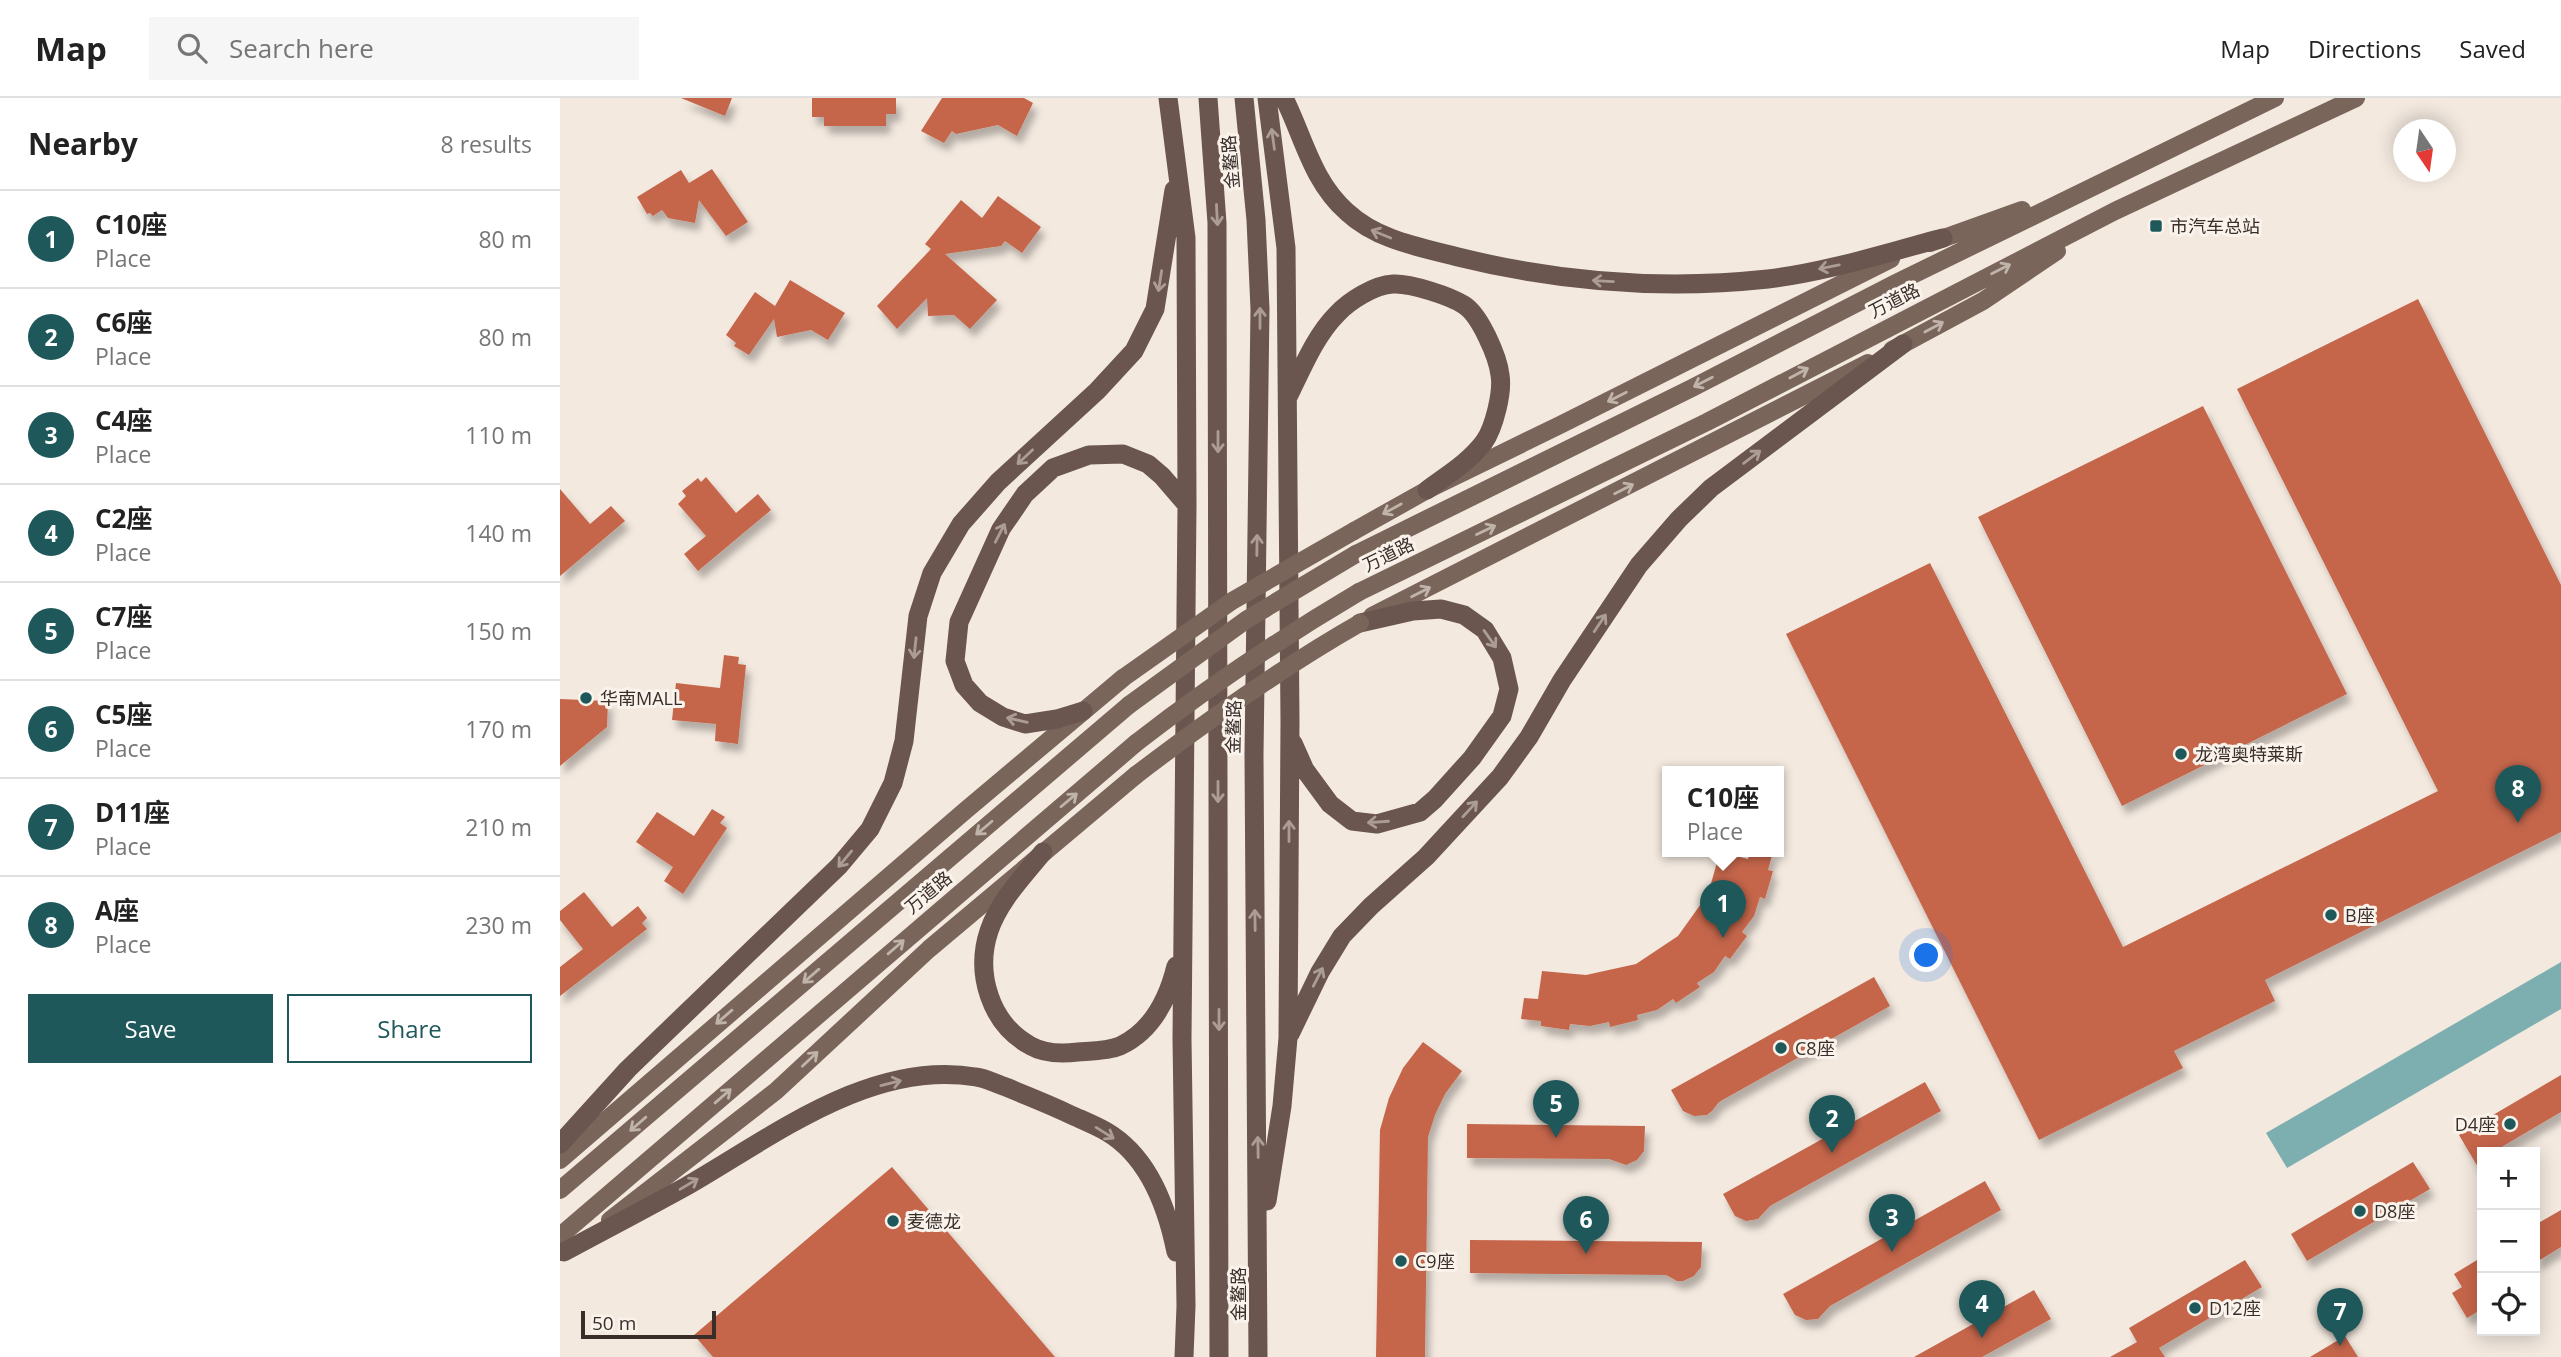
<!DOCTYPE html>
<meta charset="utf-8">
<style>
:root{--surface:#fff;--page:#f6f6f6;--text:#222;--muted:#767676;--line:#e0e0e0;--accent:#1f585a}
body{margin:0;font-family:"Open Sans","Noto Sans SC",sans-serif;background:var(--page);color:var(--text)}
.controls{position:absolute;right:21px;bottom:21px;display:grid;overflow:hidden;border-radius:0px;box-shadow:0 4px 18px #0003}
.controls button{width:63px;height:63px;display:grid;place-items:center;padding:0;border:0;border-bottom:2px solid var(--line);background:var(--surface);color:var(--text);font:35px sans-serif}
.compass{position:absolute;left:1833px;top:21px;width:63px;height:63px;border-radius:50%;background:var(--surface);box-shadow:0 4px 18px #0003;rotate:167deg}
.scale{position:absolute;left:21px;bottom:18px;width:135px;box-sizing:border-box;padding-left:7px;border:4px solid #392e2a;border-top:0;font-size:19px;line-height:24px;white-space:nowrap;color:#392e2a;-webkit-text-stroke:5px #faf3eb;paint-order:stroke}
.you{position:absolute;left:1367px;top:858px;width:24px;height:24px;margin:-18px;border:5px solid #fff;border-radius:50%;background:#1a73e8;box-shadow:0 0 0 10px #1a73e833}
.badge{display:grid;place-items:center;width:46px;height:46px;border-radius:50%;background:var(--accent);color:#fff;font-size:23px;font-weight:700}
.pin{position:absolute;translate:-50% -58px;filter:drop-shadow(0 2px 4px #0008)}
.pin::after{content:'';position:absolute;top:37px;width:24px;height:21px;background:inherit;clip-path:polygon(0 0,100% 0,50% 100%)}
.popup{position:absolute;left:1102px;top:668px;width:122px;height:91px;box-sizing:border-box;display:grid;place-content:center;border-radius:0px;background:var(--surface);filter:drop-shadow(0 2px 5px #0005);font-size:23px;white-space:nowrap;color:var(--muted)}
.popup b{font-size:26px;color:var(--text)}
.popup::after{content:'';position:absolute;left:50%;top:100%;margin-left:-14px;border:14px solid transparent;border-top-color:var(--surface)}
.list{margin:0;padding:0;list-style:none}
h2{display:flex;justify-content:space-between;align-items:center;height:91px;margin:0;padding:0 28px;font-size:30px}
h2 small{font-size:23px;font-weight:400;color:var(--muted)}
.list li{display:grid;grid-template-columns:46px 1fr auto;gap:21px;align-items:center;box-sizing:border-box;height:98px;padding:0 28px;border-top:2px solid var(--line)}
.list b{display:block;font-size:26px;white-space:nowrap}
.list p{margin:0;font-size:23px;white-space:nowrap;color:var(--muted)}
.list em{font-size:23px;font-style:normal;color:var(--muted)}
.actions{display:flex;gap:14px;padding:21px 28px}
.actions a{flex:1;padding:16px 0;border:2px solid var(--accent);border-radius:0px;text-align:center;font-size:24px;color:var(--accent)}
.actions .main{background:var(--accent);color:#fff}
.icon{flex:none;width:38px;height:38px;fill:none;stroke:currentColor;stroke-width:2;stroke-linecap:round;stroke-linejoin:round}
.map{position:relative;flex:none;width:2001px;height:1259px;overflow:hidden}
header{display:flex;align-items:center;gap:42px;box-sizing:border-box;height:98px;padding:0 35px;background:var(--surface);border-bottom:2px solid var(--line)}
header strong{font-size:33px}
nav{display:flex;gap:38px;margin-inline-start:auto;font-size:24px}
.search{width:490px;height:63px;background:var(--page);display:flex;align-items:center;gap:18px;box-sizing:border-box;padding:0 24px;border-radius:0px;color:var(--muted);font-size:26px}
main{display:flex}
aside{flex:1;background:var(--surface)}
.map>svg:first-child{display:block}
.water{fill:#7eafb0}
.building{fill:#c5664b;filter:url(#shadow)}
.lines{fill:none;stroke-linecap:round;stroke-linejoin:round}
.primary{stroke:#7a655b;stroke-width:18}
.trunk{stroke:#6a564e;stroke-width:19}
.primary-bridge{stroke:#7a655b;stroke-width:18}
.oneway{stroke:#ab9d95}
.oneway2{stroke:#c0b3aa}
.poi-dot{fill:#1f585a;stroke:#faf3eb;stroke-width:2.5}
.labels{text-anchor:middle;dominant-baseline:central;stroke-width:6;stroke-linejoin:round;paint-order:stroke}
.street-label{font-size:18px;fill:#392e2a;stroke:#faf3eb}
.poi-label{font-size:18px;fill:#392e2a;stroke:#faf3eb;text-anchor:start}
</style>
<header>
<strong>Map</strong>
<div class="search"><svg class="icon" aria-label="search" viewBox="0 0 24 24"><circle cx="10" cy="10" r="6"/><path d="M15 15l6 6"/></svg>Search here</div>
<nav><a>Map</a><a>Directions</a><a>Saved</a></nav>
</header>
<main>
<aside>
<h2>Nearby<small>8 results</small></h2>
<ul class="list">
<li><span class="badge">1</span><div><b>C10座</b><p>Place</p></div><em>80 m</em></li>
<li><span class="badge">2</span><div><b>C6座</b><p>Place</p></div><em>80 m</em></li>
<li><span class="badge">3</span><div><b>C4座</b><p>Place</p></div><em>110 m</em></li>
<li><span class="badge">4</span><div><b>C2座</b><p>Place</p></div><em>140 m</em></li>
<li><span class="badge">5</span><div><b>C7座</b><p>Place</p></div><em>150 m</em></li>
<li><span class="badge">6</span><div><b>C5座</b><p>Place</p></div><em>170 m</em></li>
<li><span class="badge">7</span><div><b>D11座</b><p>Place</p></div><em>210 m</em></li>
<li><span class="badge">8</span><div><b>A座</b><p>Place</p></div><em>230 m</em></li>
</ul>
<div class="actions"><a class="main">Save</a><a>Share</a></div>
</aside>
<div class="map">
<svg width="2001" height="1259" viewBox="0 0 2001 1259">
<defs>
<filter id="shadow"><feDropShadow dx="4.5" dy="8" stdDeviation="3.5" flood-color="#0004"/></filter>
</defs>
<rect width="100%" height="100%" fill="#f3e9df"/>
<path class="water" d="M 2001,864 L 2001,911 L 1727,1070 L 1706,1035 Z"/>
<path class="building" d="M 121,0 L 172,0 L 165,18 Z
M 252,0 L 336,0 L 336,16 L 326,16 L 326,28 L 264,28 L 264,19 L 252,19 Z
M 382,0 L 464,0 L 473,5 L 457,38 L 438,27 L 396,36 L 392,33 L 384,45 L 361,33 Z
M 152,71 L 188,124 L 166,138 L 139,102 L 135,125 L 108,120 L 102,112 L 93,118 L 90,115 L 87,116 L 77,99 L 121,72 L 129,85 Z
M 438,98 L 481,129 L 462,155 L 445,143 L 441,148 L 385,156 L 437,202 L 410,231 L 394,217 L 368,218 L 367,200 L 337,231 L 317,208 L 371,151 L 365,146 L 401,102 L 422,120 Z
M 230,182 L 285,215 L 268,242 L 251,232 L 217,239 L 214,221 L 189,257 L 174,248 L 176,245 L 166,237 L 195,194 L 215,208 Z
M 1858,201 L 2001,487 L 2001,734 L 1705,882 L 1715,903 L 1614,953 L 1623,970 L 1479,1042 L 1226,536 L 1370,465 L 1563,849 L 1878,693 L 1677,291 Z
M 1643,308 L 1787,596 L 1562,708 L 1418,419 Z
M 146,379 L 176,415 L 198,396 L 211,412 L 138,473 L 124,456 L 146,438 L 118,406 L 126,398 L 122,393 L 138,380 L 141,384 Z
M 0,391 L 30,426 L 51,408 L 65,423 L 0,478 Z
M 164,557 L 179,559 L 178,566 L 186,567 L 178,646 L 155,643 L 156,626 L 112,622 L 116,585 L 160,590 Z
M 0,601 L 48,603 L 47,629 L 0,668 Z
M 152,711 L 165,719 L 160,725 L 167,730 L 123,796 L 104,783 L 113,769 L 76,744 L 97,714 L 134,738 Z
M 1160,754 L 1188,761 L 1190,754 L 1213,754 L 1208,772 L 1213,773 L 1205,801 L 1200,799 L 1194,818 L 1182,834 L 1187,838 L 1170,861 L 1165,858 L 1154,874 L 1137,885 L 1140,889 L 1116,905 L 1113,901 L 1097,912 L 1077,917 L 1078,922 L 1050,929 L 1049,924 L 1030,928 L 1010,926 L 1009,932 L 981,928 L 981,923 L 961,921 L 964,900 L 978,901 L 982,873 L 1026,877 L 1076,866 L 1118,838 L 1148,796 Z
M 24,794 L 52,829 L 78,808 L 87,820 L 82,825 L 87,831 L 0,898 L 0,869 L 23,851 L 0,822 L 0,813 Z
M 1314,879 L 1330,908 L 1159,1004 L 1152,1013 L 1147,1017 L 1134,1018 L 1123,1013 L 1111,992 Z
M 863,944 L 902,973 L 885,996 L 875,1017 L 868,1039 L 865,1259 L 816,1259 L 820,1032 L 829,1000 L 843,970 Z
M 2001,977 L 2001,1014 L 1933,1054 L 1922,1054 L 1922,1076 L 1899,1037 Z
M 1365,984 L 1381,1013 L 1210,1108 L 1198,1121 L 1186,1123 L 1175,1118 L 1163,1096 Z
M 907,1026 L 1085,1028 L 1084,1053 L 1077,1062 L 1066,1067 L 1049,1061 L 907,1060 Z
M 1853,1064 L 1870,1091 L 1747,1163 L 1731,1136 Z
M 332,1069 L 495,1259 L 153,1259 L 134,1237 Z
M 1425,1083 L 1441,1112 L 1270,1208 L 1258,1221 L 1246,1222 L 1235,1217 L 1223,1196 Z
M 2001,1112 L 2001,1149 L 1975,1165 L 1975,1127 Z
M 910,1142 L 1142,1144 L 1141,1169 L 1134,1178 L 1123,1183 L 1117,1183 L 1106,1177 L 910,1175 Z
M 1922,1159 L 1922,1211 L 1907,1220 L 1892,1195 L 1902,1189 L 1894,1176 Z
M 1685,1162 L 1702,1189 L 1599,1250 L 1605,1259 L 1550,1259 L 1577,1244 L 1569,1230 Z
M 1474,1192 L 1491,1221 L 1422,1259 L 1354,1259 Z
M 1785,1238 L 1798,1259 L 1750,1259 Z"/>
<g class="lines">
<path class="primary" d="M 1370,145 L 1462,112
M 1332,252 L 1423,203 L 1497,153
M 794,433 L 867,392 L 1000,327 L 1331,161
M 796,456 L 1132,290 L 1336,185 L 1715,0
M 799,494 L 1147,324 L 1555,113 L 1796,0
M 812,518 L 1308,265
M 0,1062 L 406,712 L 563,580
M 0,1092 L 569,607
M 50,1122 L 216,993 L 369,851 L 576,677
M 0,1138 L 576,645"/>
<path class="trunk" d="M 608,0 L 626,140 L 627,407 L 622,941 L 626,1208 L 624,1259
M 648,0 L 657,125 L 659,1259
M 684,0 L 696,122 L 700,211 L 694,657 L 698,1259
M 707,0 L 726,150 L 730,623 L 728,940 L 722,1008 L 707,1103
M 724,0 C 744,40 752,83 787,114 C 817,142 859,149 898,159 C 999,184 1104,192 1208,181 C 1267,174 1325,155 1383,140
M 728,299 C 742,271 755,238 777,216 C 789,203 814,187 833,186 C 850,185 890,198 904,207 C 920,217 938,259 940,277 C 943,294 934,330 924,344 C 909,364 887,377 867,392
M 523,613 L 497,621 L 465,626 L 443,619 L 420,605 L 404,587 L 395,563 L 399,524 L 441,431 L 465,396 L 493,370 L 529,357 L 563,356 L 588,366 L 602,378 L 627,407
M 733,645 L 745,672 L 770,706 L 792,723 L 817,726 L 860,714 L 875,701 L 912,660 L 942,618 L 949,591 L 942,560 L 925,532 L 904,517 L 881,511 L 853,513 L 800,525
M 483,754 C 463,779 439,803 429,833 C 415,875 430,926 471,948 C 485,956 502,956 518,954 C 531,953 548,953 560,948 C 592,933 608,901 616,868
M 730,936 L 760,874 L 782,838 L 811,808 L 866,759 L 940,679 L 969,639 L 1002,582 L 1079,467 L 1119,421 L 1151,390 L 1343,246
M 0,1046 L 68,971 L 279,768 L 310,731 L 333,685 L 344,643 L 358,518 L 372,475 L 401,426 L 438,384 L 537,293 L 574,253 L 595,211 L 614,92
M 4,1154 C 45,1132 85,1111 125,1089 C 211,1040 310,961 416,979 C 426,980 436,986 446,989 C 467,998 488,1006 509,1016 C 522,1022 535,1027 547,1034 C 589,1059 607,1109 616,1154"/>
<path class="primary-bridge" d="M 563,580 L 672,503 L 794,433
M 569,607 L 686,522 L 796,456
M 576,645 C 647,590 721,540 799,494
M 576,677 C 648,622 721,570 800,525"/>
</g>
<defs><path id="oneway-shaft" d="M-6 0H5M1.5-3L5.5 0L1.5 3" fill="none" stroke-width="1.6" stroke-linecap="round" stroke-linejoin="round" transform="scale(1.75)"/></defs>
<g class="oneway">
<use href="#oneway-shaft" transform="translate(713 41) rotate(-98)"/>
<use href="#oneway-shaft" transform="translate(657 117) rotate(87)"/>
<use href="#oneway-shaft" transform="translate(821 136) rotate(-158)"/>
<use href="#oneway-shaft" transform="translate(1269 169) rotate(169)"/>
<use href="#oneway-shaft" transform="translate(600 183) rotate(99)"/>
<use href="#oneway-shaft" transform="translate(1043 183) rotate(-177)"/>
<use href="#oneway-shaft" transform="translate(700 220) rotate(-90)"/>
<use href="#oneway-shaft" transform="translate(658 344) rotate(90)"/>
<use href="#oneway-shaft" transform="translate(465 359) rotate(137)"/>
<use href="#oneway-shaft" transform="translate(1192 359) rotate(-37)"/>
<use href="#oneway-shaft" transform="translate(440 435) rotate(-63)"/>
<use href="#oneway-shaft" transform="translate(697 447) rotate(-89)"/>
<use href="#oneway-shaft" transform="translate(1040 525) rotate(-56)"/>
<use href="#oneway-shaft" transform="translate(930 541) rotate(55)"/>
<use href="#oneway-shaft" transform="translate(355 550) rotate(96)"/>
<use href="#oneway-shaft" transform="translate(457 622) rotate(-167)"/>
<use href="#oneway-shaft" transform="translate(658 694) rotate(90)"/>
<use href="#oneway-shaft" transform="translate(910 711) rotate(-47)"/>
<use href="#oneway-shaft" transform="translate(818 724) rotate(176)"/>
<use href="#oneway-shaft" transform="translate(729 733) rotate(-90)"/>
<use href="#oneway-shaft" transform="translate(285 761) rotate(130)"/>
<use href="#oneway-shaft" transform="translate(695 822) rotate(-91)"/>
<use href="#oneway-shaft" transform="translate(758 879) rotate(-63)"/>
<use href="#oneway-shaft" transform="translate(659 922) rotate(90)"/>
<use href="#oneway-shaft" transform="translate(331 985) rotate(-14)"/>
<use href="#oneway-shaft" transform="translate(545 1035) rotate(32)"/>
<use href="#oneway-shaft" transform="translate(698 1049) rotate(-91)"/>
<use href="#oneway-shaft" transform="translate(129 1086) rotate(-31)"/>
</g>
<g class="oneway2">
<use href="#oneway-shaft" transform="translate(1441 171) rotate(-27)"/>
<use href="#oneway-shaft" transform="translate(1374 229) rotate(-28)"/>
<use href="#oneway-shaft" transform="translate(1239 275) rotate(-28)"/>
<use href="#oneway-shaft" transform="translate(1143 284) rotate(153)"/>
<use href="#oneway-shaft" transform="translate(1057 299) rotate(153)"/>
<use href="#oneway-shaft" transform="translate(1064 391) rotate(-27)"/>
<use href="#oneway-shaft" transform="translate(832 411) rotate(151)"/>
<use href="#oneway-shaft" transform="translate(926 432) rotate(-26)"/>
<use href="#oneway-shaft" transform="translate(861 494) rotate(-27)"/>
<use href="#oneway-shaft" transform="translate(509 702) rotate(-40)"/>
<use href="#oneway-shaft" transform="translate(424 730) rotate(140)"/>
<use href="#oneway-shaft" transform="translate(336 849) rotate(-41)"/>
<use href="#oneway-shaft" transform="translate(251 878) rotate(139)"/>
<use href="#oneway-shaft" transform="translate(164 919) rotate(139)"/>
<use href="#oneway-shaft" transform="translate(250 961) rotate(-43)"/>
<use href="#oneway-shaft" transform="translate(163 998) rotate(-41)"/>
<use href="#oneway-shaft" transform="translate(78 1026) rotate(139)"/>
</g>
<g class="poi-dot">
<rect x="1589" y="121" width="14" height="14" rx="3.5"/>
<circle cx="26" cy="600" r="7"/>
<circle cx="1621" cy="656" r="7"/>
<circle cx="1771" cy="817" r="7"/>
<circle cx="1221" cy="950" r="7"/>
<circle cx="1950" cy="1026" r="7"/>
<circle cx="1800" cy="1113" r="7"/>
<circle cx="333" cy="1123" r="7"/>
<circle cx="841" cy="1163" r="7"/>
<circle cx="1635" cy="1210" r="7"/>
</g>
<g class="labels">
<g class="street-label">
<text transform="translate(670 64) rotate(-95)">金鳌路</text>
<text transform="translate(1334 202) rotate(-27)">万道路</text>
<text transform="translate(828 456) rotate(-26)">万道路</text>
<text transform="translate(673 629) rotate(-89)">金鳌路</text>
<text transform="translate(368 794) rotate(-40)">万道路</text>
<text transform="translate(678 1196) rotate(-90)">金鳌路</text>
</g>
<g class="poi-label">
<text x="1610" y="128">市汽车总站</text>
<text x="40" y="600">华南MALL</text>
<text x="1635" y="656">龙湾奥特莱斯</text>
<text x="1785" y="817">B座</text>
<text x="1235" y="950">C8座</text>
<text x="1936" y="1026" text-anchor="end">D4座</text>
<text x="1814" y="1113">D8座</text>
<text x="347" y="1123">麦德龙</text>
<text x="855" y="1163">C9座</text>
<text x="1649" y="1210">D12座</text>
</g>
</g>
</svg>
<div class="controls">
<button>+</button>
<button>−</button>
<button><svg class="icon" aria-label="locate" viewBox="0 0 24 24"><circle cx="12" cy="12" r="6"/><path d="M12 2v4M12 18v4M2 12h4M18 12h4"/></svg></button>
</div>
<svg class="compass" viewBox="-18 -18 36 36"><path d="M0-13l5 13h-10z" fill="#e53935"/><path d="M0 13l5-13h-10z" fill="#767676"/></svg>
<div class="scale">50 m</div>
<div class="you"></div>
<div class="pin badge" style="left:1163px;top:840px">1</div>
<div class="popup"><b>C10座</b>Place</div>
<div class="pin badge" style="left:1272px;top:1055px">2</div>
<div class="pin badge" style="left:1332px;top:1154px">3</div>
<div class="pin badge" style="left:1422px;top:1240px">4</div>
<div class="pin badge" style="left:996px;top:1040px">5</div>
<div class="pin badge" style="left:1026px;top:1156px">6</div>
<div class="pin badge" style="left:1780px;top:1248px">7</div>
<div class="pin badge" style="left:1958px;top:725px">8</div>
</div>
</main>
